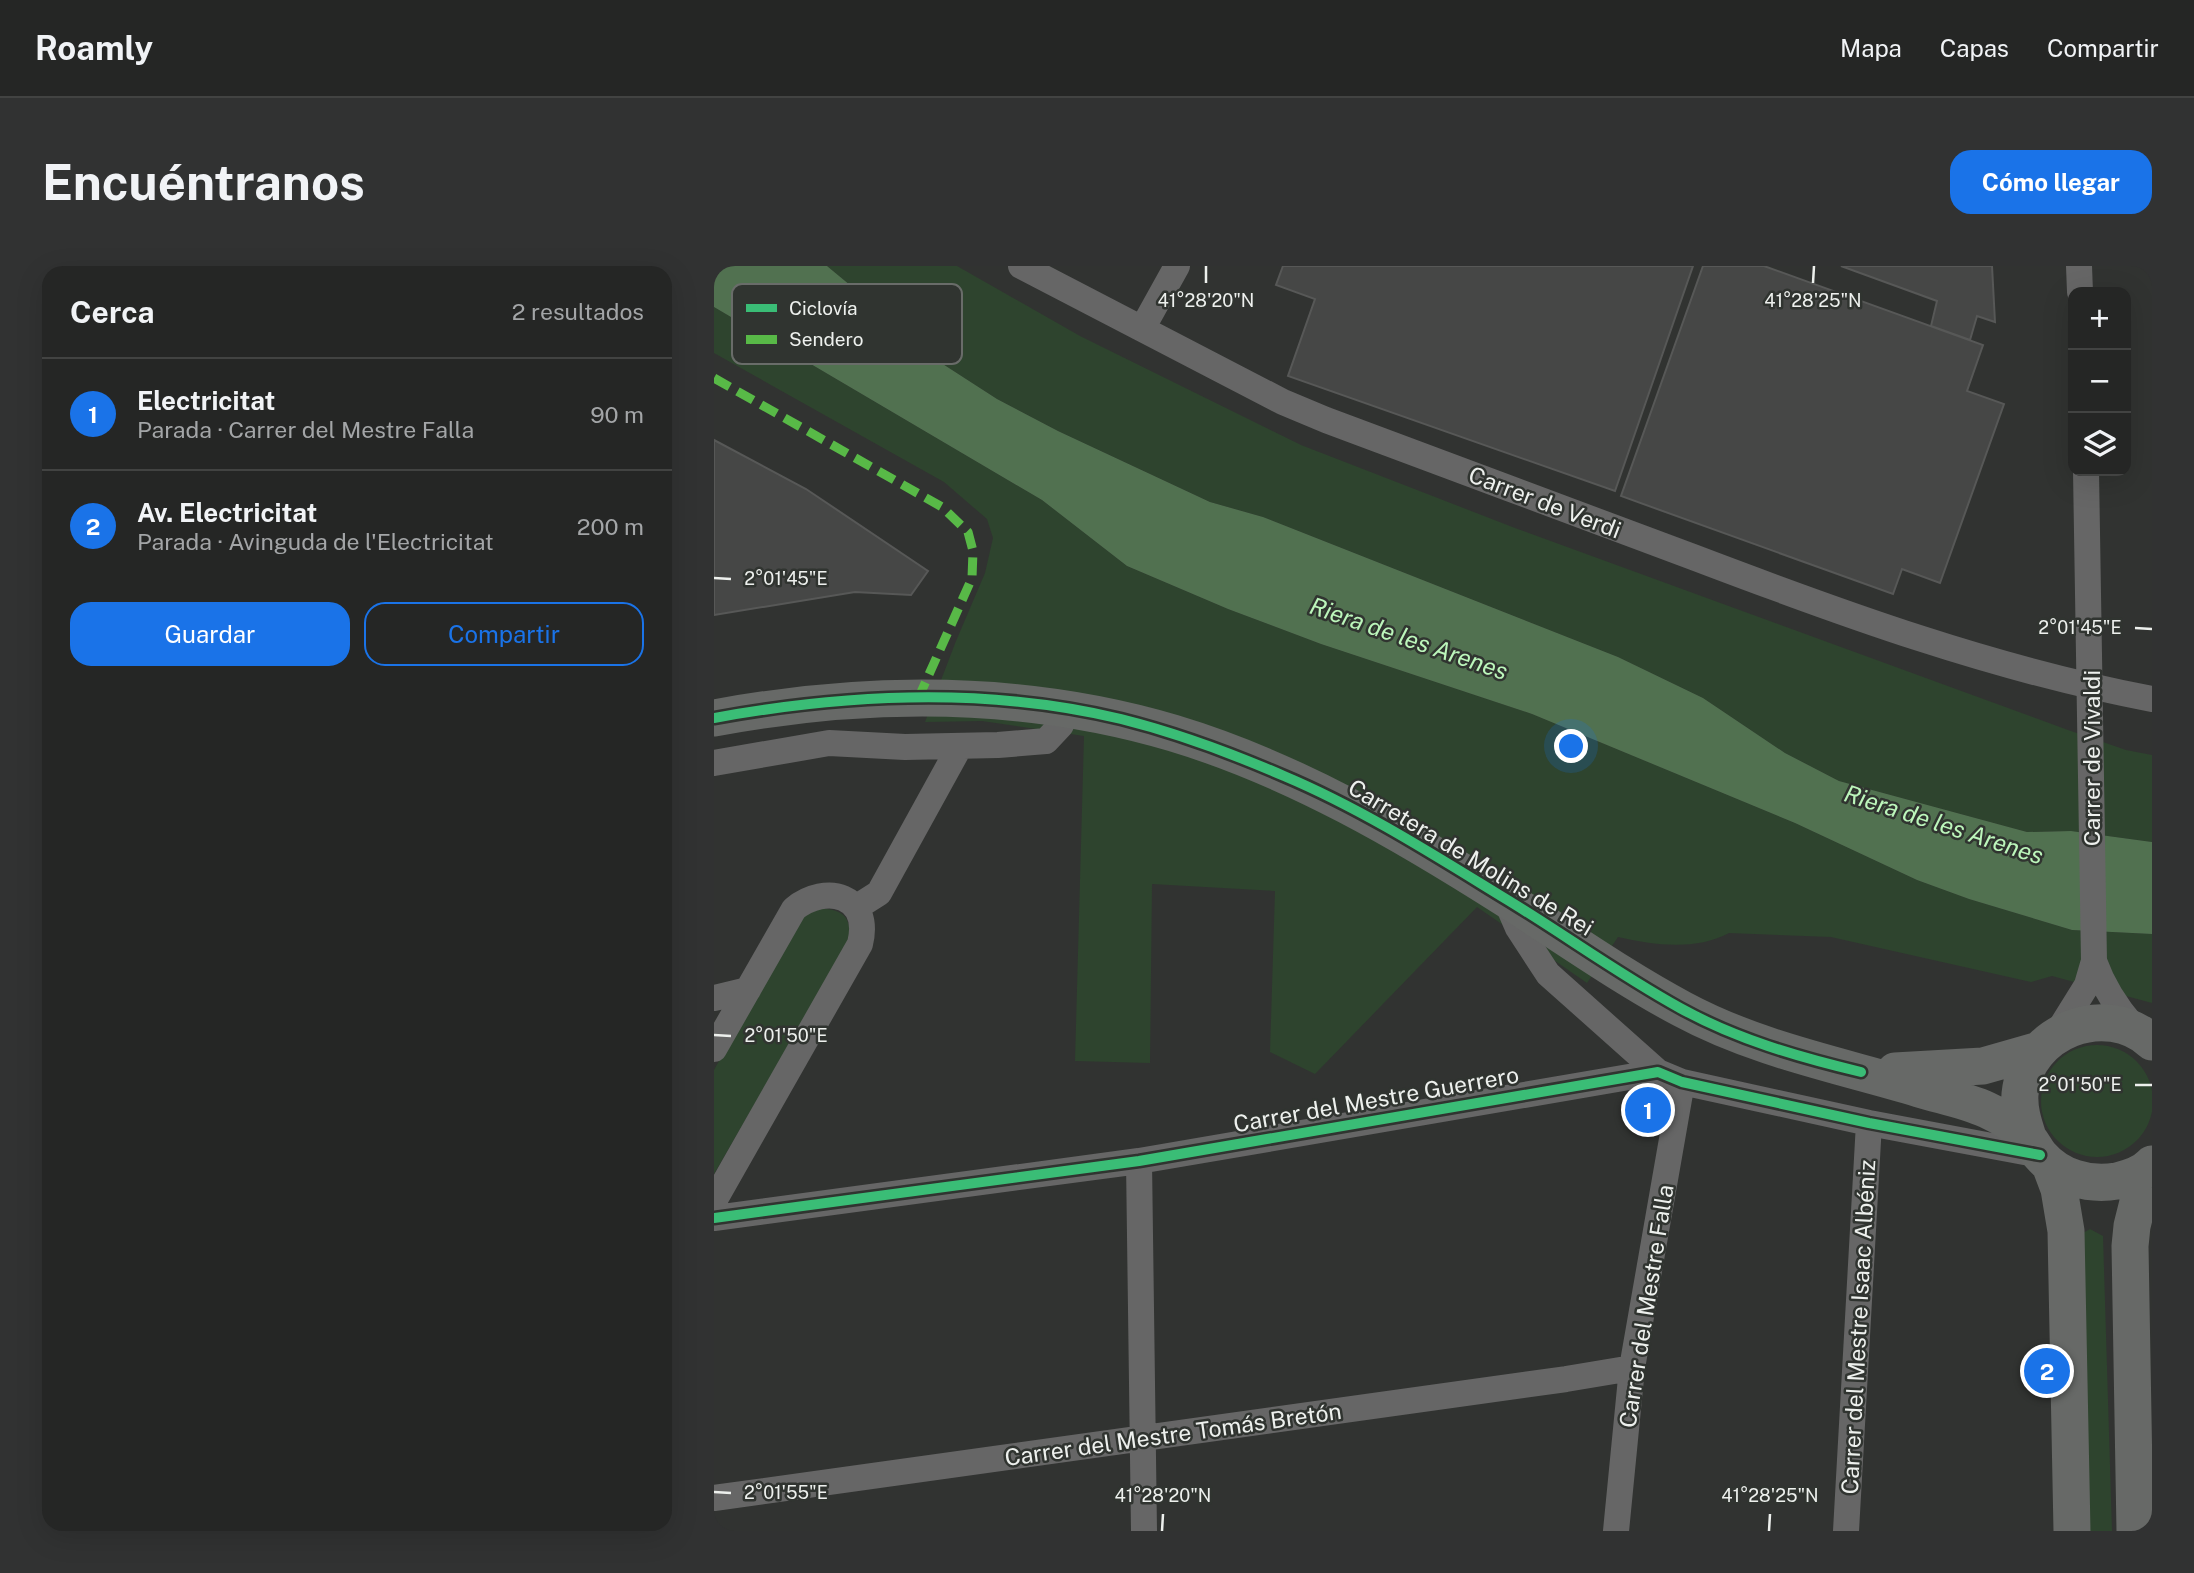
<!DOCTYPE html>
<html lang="es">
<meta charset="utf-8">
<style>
:root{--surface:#252625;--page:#313232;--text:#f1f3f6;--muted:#a3a5a7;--line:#424342;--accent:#1a73e8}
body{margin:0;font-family:"Public Sans",sans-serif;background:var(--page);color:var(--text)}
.controls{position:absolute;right:21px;top:21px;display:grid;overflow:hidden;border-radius:14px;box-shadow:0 7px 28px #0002}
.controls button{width:63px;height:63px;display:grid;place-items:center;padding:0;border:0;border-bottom:2px solid var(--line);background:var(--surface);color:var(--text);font:35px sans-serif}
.you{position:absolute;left:858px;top:481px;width:24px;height:24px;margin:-18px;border:5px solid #fff;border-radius:50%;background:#1a73e8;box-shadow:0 0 0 10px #1a73e833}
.badge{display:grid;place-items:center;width:46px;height:46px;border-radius:50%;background:var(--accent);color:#fff;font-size:23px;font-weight:700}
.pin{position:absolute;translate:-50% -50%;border:4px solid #fff;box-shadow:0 2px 7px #0006}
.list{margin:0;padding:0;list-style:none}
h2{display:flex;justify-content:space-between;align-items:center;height:91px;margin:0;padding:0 28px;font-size:30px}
h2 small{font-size:23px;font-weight:400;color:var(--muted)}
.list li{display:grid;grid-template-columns:46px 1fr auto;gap:21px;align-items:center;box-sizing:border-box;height:112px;padding:0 28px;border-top:2px solid var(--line)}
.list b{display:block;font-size:26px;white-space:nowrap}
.list p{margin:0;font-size:23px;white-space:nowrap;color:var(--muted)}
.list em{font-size:23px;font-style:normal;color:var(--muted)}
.actions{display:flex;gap:14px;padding:21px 28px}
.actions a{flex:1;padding:16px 0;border:2px solid var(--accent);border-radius:21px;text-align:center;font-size:24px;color:var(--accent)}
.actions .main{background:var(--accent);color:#fff}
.icon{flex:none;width:38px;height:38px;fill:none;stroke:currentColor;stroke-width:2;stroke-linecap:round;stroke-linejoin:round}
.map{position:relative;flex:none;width:1438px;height:1265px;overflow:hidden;border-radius:21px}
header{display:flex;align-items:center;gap:42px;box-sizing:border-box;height:98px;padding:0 35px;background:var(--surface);border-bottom:2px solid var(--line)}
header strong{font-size:33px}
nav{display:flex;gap:38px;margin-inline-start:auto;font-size:24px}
.intro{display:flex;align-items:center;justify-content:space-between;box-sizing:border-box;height:168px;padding:0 42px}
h1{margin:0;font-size:49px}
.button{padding:18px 32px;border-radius:21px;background:var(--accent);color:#fff;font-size:24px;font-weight:700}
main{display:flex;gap:42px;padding:0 42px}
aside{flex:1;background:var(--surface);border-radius:21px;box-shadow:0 7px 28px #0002}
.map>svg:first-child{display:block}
.green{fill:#2e442e}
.water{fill:#517150}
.building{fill:#464746;stroke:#575857;stroke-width:2}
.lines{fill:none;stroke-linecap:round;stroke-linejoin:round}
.street{stroke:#666;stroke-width:26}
.secondary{stroke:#676967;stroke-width:37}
.quiet{stroke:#58b947;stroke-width:9;stroke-dasharray:18 9;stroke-linecap:butt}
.cycleway-casing{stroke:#303430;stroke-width:15}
.cycleway{stroke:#3abd76;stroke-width:10}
.ticks{fill:none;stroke:#edf0ed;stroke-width:2.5}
.labels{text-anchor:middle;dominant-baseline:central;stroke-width:5;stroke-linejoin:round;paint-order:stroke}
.street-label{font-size:23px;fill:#edf0ed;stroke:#303430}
.water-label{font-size:24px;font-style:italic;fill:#bcf6bb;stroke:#303430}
.key{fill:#303430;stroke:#696c69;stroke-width:2}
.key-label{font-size:19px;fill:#edf0ed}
.ticks-label{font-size:18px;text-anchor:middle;fill:#edf0ed;stroke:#303430;stroke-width:5;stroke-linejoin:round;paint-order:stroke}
</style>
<header>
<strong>Roamly</strong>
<nav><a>Mapa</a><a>Capas</a><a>Compartir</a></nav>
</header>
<div class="intro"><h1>Encuéntranos</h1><a class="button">Cómo llegar</a></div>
<main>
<aside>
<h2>Cerca<small>2 resultados</small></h2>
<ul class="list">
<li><span class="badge">1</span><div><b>Electricitat</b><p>Parada · Carrer del Mestre Falla</p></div><em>90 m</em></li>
<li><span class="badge">2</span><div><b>Av. Electricitat</b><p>Parada · Avinguda de l'Electricitat</p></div><em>200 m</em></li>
</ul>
<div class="actions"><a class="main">Guardar</a><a>Compartir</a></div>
</aside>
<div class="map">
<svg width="1438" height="1265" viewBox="0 0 1438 1265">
<rect width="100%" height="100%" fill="#313331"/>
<path class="green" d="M 113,0 L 243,0 L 366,70 L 587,179 L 801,262 L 1354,464 L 1412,484 L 1438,489 L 1438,576 L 1357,565 L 1313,566 L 1125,515 L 1071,487 L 989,432 L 904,391 L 549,251 L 496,236 L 344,165 L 283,133 L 173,62 L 142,24 Z
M 0,41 L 328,234 L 413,300 L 514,343 L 607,378 L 818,448 L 1081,557 L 1203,614 L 1255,633 L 1358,664 L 1438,668 L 1438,737 L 1338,710 L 1317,716 L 1117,671 L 1015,667 C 981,685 940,679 904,671 L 873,717 L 763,641 L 601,808 L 556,786 L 561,625 L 438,618 L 436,797 L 361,795 L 370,470 L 268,455 L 211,456 L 242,375 L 271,307 L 279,272 L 273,253 L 230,216 L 0,87 Z
M 96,642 C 122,643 137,643 136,674 L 0,908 L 0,804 L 89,646 Z
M1327 835a56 56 0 1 1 112 0a56 56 0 1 1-112 0Z
M 1376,963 L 1389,970 L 1398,1265 L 1370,1265 L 1369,967 Z"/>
<path class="water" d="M 0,0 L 113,0 L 142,24 L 173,62 L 283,133 L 344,165 L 496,236 L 549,251 L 904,391 L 989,432 L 1071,487 L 1125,515 L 1313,566 L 1357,565 L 1438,576 L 1438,668 L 1358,664 L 1255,633 L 1203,614 L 1081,557 L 818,448 L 607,378 L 514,343 L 413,300 L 328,234 L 0,41 Z"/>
<path class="building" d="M 569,0 L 979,0 L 901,225 L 574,110 L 601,33 L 562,19 Z
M 989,0 L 1050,0 L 1269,79 L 1253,125 L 1290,138 L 1226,317 L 1188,303 L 1179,328 L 907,230 Z
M 1127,0 L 1278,0 L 1281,56 L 1263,50 L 1256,74 L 1217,60 L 1223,35 Z
M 0,174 L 92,223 L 214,305 L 197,329 L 141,326 L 0,349 Z"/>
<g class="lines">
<path class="street" d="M 307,0 L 569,136 L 612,154 C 734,200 857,245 979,291 C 1129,348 1280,403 1438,433
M 1365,0 L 1366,26
M 428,63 L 463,0
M 1372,205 L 1380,695 C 1390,723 1404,744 1424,766
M 0,497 L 115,477 L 191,481 L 284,479 L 332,475 L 347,459 L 353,443
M 791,632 L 804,662 L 834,708 L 944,806
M 143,641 L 165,627 L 246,480
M 0,732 L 34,724
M 1342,769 L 1373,719 L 1380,695
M 0,783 L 80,643 C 112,617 158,629 146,678 L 0,935
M 425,895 L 430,1265
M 0,952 L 425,895 L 944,806 L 968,816 L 1155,857 L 1326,889
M 0,1232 L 852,1113 L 918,1102
M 902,1265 L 918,1102 L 968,816
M 1132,1265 L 1155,857"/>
<path class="secondary" d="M 0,452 C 152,424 310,423 459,467 C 579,503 690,568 795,635 C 852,671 908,711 968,743 C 1042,783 1125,799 1205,823 C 1228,830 1251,834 1273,844 C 1286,850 1302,859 1312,870 C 1318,875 1321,883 1326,889 C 1345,911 1374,920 1403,915 C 1416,912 1429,908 1438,898
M 1181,805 L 1269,800 L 1325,784
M 1314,871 C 1309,856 1305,843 1306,828 C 1312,765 1392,734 1438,776
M 1336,899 L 1345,923 L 1352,965 L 1358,1265
M 1421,1265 L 1416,980 L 1418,960 L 1432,904"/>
<path class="quiet" d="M 0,112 L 228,241 L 254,266 L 259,285 L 258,312 L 204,433"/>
<g class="cycleway-casing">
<path id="cycleway" d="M 0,452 C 132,428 275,421 407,453 C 463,467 517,487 570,510 C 646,542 717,587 787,630 C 847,666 904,708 966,742 C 1022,773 1084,791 1147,806
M 0,952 L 425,895 L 944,806 L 968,816 L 1155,857 L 1326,889"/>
</g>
<use href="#cycleway" class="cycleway"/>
</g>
<path class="ticks" d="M 492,17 L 492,0M 1099,17 L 1100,0M 0,312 L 17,313M 1421,362 L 1438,363M 0,769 L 17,770M 1421,819 L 1438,819M 0,1226 L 17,1227M 448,1265 L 449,1248M 1055,1265 L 1056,1248"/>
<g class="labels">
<g class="street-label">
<text transform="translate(831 236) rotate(21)">Carrer de Verdi</text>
<text transform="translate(1377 492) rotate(-90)">Carrer de Vivaldi</text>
<text transform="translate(757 591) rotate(31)">Carretera de Molins de Rei</text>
<text transform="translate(662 833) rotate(-10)">Carrer del Mestre Guerrero</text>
<text transform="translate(932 1040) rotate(-81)">Carrer del Mestre Falla</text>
<text transform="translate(1144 1061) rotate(-87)">Carrer del Mestre Isaac Albéniz</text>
<text transform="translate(459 1168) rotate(-8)">Carrer del Mestre Tomás Bretón</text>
</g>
<g class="water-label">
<text transform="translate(695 372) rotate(19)">Riera de les Arenes</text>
<text transform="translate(1230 558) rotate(18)">Riera de les Arenes</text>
</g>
</g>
<rect x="18" y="18" width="230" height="80" rx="10" class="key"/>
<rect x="32" y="38" width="31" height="8" fill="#3abd76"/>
<rect x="32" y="69" width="31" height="9" fill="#58b947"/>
<g class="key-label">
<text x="75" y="49">Ciclovía</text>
<text x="75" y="80">Sendero</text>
</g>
<g class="ticks-label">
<text x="492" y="41">41°28'20"N</text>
<text x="1099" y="41">41°28'25"N</text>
<text x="72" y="319">2°01'45"E</text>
<text x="1366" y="368">2°01'45"E</text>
<text x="72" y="776">2°01'50"E</text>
<text x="1366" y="825">2°01'50"E</text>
<text x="72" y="1233">2°01'55"E</text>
<text x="449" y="1236">41°28'20"N</text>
<text x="1056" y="1236">41°28'25"N</text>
</g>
</svg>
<div class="controls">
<button>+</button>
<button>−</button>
<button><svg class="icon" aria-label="layers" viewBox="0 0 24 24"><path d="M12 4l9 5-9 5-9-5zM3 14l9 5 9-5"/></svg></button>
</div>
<div class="you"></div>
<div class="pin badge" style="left:934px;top:844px">1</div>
<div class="pin badge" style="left:1333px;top:1105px">2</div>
</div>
</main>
